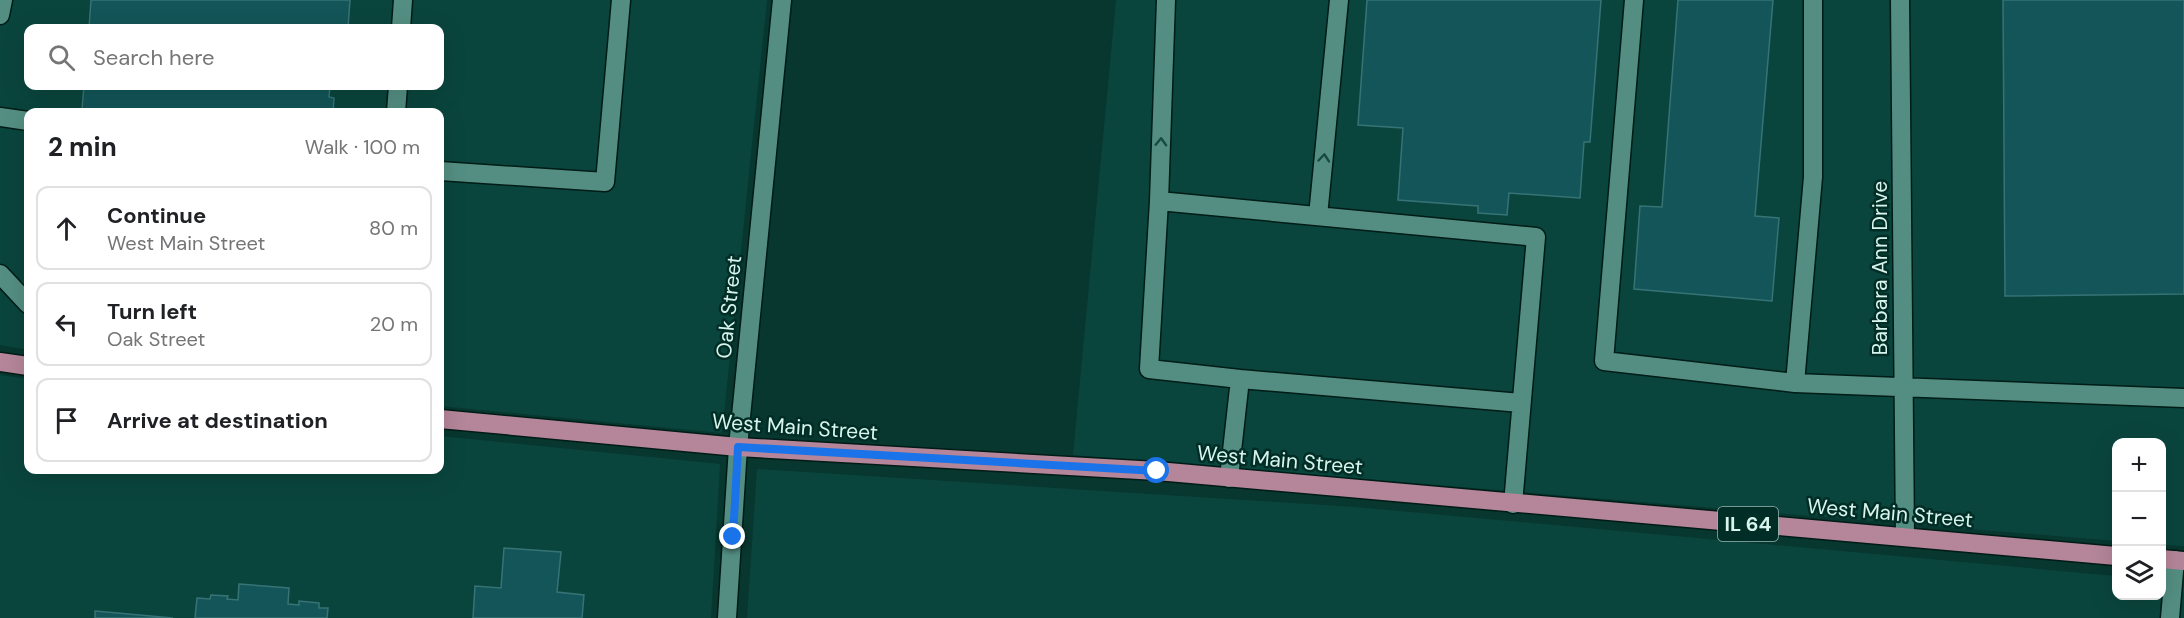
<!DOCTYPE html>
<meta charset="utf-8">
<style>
:root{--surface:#fff;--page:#f6f6f6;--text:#202124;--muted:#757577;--line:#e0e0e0}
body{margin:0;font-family:"DM Sans",sans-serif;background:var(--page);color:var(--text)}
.controls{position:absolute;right:18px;bottom:18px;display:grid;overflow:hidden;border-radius:12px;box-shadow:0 6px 24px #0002}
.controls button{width:54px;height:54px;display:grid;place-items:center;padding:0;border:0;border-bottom:2px solid var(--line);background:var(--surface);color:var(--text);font:30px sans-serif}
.stop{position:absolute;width:18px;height:18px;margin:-14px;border:4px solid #1a73e8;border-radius:50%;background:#fff}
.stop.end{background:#1a73e8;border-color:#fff;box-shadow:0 2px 6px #0008}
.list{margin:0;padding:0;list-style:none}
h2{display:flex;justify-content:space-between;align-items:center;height:78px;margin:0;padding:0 24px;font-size:26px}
h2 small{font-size:20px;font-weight:400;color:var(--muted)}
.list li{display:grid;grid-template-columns:39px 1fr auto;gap:18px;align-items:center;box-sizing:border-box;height:84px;margin:0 12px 12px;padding:0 12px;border:2px solid var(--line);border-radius:12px}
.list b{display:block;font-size:22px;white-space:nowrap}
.list p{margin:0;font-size:20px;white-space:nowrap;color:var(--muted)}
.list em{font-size:20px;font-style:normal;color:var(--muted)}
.icon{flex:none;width:33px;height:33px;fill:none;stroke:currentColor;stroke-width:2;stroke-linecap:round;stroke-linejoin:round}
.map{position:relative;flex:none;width:2184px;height:618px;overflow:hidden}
.search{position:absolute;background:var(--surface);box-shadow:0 6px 24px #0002;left:24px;top:24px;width:420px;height:66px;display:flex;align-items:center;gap:15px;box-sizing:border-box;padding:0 21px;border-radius:12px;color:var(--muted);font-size:22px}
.panel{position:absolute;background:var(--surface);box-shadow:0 6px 24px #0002;left:24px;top:108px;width:420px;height:366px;border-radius:12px}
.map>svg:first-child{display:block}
.built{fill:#0a453d;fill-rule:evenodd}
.building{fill:#135558;stroke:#367376;stroke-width:1.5}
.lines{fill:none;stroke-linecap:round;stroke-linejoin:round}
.minor-casing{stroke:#001c17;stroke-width:21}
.major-casing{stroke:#001c17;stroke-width:21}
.minor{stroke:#548e82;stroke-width:18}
.major{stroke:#b58699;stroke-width:18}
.oneway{stroke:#194a41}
.route{stroke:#1a73e8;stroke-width:8}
.labels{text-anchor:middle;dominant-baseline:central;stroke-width:5;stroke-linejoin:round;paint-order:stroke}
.shield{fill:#002d25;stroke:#96b8b1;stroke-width:1.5}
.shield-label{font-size:20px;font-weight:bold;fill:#d7f4ed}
.street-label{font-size:21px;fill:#d7f4ed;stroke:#002d25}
</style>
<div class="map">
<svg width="2184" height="618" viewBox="0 0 2184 618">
<rect width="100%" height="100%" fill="#07372f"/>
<path class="built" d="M 0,0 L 767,0 L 722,433 L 440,406 L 440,112 L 28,112 L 28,350 L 0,345 ZM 28,28 L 440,28 L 440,86 L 28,86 Z
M 1116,0 L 2184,0 L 2184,546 L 2162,545 L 2162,442 L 2116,442 L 2116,541 L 1073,455 Z
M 0,375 L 28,379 L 28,470 L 440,470 L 440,436 L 720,464 L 711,618 L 0,618 Z
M 757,469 L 1355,507 L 2116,576 L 2116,596 L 2162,596 L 2162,580 L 2184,582 L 2184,618 L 747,618 Z"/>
<path class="building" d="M 91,0 L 350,0 L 348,28 L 89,28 Z
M 1367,0 L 1601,0 L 1590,142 L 1584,142 L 1580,198 L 1509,193 L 1507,215 L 1478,213 L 1478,206 L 1398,200 L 1403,128 L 1358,125 Z
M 1678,0 L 1773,0 L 1755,216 L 1779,218 L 1772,301 L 1634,289 L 1640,206 L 1662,207 Z
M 2003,0 L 2184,0 L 2184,294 L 2005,296 Z
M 84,86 L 330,86 L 329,97 L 334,98 L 333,112 L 126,112 L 82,109 Z
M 504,548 L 561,552 L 557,592 L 584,595 L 582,618 L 473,618 L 475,586 L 501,588 Z
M 239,584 L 289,588 L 288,604 L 299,605 L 299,601 L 319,603 L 319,608 L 328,608 L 327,618 L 195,618 L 197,598 L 210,599 L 211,595 L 228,596 L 227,599 L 238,600 Z
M 95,611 L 173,618 L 95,618 Z"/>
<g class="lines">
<g class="minor-casing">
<path id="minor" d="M 1634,0 L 1604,361 L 1795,383 L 2184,398
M 1900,0 L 1905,537
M 0,15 L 3,0
M 401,28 L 403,0
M 396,112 L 398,86
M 0,117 L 28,121
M 440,171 L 605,182 L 621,0
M 1159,201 L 1166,0
M 1318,216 L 1339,0
M 0,274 L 28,304
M 1240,379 L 1521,403
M 1795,383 L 1813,177 L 1813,0
M 1229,478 L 1240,379 L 1149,369 L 1159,201 L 1536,237 L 1513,504
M 727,618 L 738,447 L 782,0
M 2170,618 L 2175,560"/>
</g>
<g class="major-casing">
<path id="major" d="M 0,362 L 28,366
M 440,419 L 738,447 L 1157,471 L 2116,556
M 2162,559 L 2184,561"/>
</g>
<use href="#minor" class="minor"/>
<use href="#major" class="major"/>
</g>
<defs><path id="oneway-chevron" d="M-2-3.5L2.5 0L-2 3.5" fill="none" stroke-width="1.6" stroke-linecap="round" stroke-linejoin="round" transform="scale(1.5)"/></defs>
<g class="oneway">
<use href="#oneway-chevron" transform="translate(1161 142) rotate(-88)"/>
<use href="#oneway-chevron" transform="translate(1324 158) rotate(-85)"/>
</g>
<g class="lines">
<path class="route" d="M 733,537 L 738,447 L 1157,471"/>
</g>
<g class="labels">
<rect class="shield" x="1718" y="507" width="60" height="34" rx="4.5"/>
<g class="shield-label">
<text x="1748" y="524">IL 64</text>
</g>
<g class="street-label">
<text transform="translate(1880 268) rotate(-90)">Barbara Ann Drive</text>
<text transform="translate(729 307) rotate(-84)">Oak Street</text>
<text transform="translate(795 427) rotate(4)">West Main Street</text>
<text transform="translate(1280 460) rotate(5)">West Main Street</text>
<text transform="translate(1890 513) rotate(5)">West Main Street</text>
</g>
</g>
</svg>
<div class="controls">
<button>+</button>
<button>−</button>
<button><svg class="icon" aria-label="layers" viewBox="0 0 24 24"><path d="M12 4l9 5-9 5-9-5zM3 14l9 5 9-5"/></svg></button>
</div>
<div class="stop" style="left:1157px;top:471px"></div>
<div class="stop end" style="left:733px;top:537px"></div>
<div class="search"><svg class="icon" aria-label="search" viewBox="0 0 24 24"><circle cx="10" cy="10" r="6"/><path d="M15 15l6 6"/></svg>Search here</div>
<section class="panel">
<h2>2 min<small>Walk · 100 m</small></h2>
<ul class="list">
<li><svg class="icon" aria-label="ahead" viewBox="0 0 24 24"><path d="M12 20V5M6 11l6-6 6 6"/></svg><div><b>Continue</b><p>West Main Street</p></div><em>80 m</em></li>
<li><svg class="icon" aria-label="left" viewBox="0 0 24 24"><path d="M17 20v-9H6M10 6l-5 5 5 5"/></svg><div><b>Turn left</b><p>Oak Street</p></div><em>20 m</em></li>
<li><svg class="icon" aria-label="arrive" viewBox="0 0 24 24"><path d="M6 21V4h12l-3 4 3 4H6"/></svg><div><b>Arrive at destination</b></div></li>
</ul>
</section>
</div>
